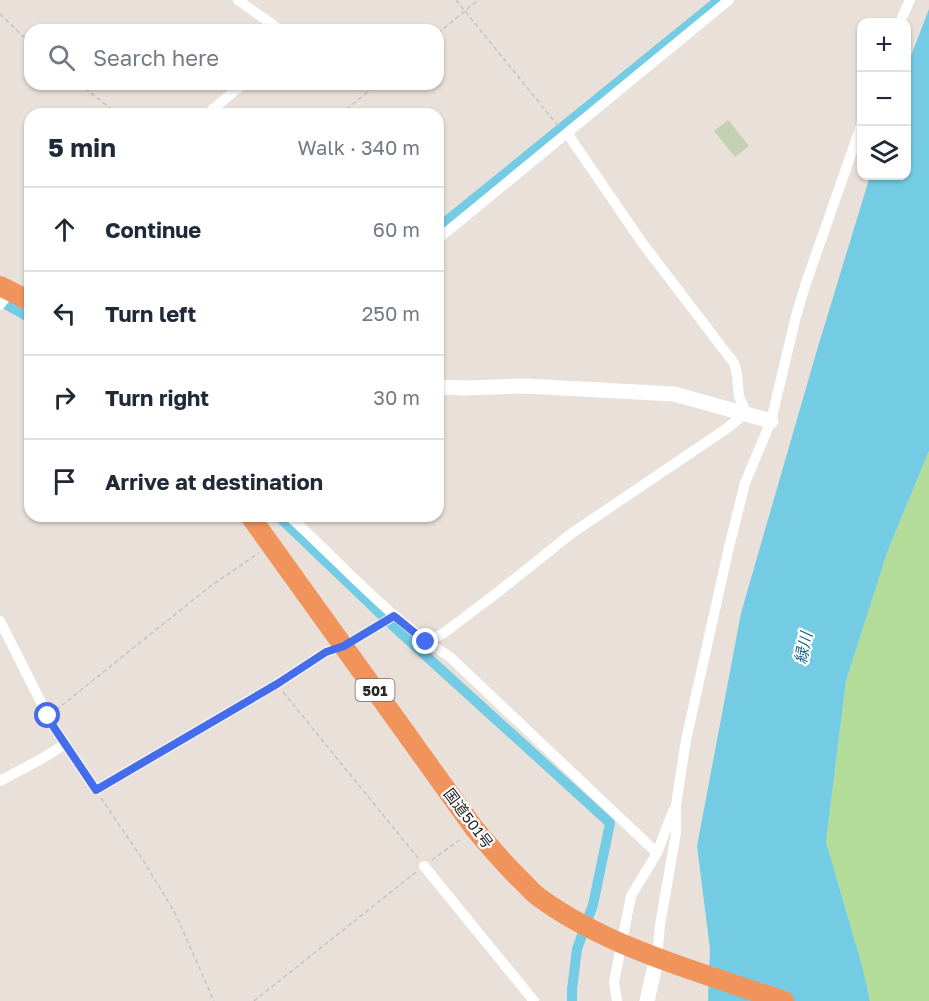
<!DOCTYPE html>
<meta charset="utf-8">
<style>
:root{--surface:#fff;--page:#f6f6f7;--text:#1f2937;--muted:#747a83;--line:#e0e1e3}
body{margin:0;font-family:"Golos Text","Noto Sans JP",sans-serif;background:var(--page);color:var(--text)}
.controls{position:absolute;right:18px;top:18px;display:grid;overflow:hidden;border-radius:12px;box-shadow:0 2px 4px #0004}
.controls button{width:54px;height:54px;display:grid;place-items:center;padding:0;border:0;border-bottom:2px solid var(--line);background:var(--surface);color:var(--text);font:30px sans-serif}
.stop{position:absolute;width:18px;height:18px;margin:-14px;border:4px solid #446ceb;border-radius:50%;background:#fff}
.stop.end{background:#446ceb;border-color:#fff;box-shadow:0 2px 6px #0008}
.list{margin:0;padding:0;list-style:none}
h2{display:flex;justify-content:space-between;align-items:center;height:78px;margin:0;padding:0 24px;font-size:26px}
h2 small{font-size:20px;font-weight:400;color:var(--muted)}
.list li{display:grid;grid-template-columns:39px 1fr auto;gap:18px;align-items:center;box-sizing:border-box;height:84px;padding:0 24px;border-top:2px solid var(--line)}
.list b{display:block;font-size:22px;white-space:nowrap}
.list em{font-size:20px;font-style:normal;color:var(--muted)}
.icon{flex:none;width:33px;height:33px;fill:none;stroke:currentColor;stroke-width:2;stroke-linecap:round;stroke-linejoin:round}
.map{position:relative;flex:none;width:929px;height:1001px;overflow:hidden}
.search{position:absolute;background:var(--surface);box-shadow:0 2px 4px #0004;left:24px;top:24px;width:420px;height:66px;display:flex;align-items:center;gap:15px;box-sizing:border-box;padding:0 21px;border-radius:18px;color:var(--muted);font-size:22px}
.panel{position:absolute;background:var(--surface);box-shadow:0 2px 4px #0004;left:24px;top:108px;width:420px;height:414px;border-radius:18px}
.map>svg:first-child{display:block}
.green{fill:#b4dc99}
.cemetery{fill:#c3d1b2}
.water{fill:#73cce4}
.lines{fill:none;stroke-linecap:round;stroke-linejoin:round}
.canal{stroke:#73cce4;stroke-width:10}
.path{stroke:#c3c3c3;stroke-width:1.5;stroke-dasharray:4.5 3;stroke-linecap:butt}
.street{stroke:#fff;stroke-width:10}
.secondary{stroke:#fff;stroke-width:15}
.highway{stroke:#f1945c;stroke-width:20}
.route{stroke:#446ceb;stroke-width:8}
.labels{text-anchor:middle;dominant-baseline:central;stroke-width:4.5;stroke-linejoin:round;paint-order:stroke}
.shield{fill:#fff;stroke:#686868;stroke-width:1.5}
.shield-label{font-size:14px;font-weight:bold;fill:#272727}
.street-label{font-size:15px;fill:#272727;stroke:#fff}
.water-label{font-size:16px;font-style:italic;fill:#17698b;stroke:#fff}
</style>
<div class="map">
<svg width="929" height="1001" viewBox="0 0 929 1001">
<rect width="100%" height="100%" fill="#e9e1d9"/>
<path class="green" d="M 929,451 L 929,1001 L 870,1001 L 863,969 L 826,842 L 846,681 L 888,550 Z"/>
<path class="cemetery" d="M 728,120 L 749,146 L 735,157 L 714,131 Z"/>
<path class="water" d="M 929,9 L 929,451 L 888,550 L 846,681 L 826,842 L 863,969 L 870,1001 L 708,1001 L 710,949 L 697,846 L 741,613 L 817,350 L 870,176 L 906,176 L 907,66 Z"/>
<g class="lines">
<path class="canal" d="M 438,228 L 719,0
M 0,301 L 30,318
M 278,516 L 392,625 L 610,823 L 593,905 L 577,949 L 572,989 L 572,1001"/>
<path class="path" d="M 456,0 L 559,127
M 0,14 L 30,43
M 438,33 L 478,0
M 79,84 L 118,114
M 341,114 L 377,84
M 283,692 L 418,858
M 56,710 L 208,588 L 259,553
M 101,798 L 143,860 L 175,913 L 214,1001
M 432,860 L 462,838
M 254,1001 L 416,872"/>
<path class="street" d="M 238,0 L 280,30
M 900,22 L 910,0
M 207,114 L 243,84
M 438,239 L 729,0
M 0,305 L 10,292
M 289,516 C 342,564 389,619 450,657 L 657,853
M 0,621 L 53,726 L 96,790 L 277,684 L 326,652 L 344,646 L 394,616
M 426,642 L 444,633 L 498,592 L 572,533 L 726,429 L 746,413 L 739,396 L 737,374 L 734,363 L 643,244 L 567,133
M 0,781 L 43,758 L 65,744
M 424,866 L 534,1001
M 657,957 L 660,925 L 676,833 L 676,805 L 686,740 L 729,547 L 745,483 L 771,421 L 796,316 L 806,283 L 862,123
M 617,1001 L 614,982 L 631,896 L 657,853 L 673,811"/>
<path class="secondary" d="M 438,387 L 464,388 L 525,386 L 674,394 L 771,421
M 647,1001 L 657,957"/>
<path class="highway" d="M 0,286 L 30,301
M 250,516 L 474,828 C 490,847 505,865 523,882 C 529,888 534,894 540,898 C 608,948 705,974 784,1001"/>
</g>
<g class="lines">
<path class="route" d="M 48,716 L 53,726 L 96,790 L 277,684 L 326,652 L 344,646 L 394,616 L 426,642"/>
</g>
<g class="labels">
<rect class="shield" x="355.5" y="679" width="39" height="22" rx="4.5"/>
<g class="shield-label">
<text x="375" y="690">501</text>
</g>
<g class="street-label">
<text transform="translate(469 818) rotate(53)">国道501号</text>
</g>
<g class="water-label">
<text transform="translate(803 648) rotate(-79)">緑川</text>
</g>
</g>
</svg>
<div class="controls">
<button>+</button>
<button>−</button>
<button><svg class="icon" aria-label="layers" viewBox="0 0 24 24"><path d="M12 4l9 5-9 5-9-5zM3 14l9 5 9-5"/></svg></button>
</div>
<div class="stop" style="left:48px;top:716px"></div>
<div class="stop end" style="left:426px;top:642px"></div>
<div class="search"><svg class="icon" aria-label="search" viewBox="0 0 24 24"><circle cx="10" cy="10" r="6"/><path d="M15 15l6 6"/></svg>Search here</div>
<section class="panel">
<h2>5 min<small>Walk · 340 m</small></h2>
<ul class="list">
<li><svg class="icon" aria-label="ahead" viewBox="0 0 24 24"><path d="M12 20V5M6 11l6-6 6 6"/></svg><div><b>Continue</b></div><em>60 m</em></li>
<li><svg class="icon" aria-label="left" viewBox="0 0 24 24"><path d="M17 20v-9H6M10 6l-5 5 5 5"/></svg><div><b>Turn left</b></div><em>250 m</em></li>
<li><svg class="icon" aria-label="right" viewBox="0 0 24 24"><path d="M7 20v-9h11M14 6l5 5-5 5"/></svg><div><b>Turn right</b></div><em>30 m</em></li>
<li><svg class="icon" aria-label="arrive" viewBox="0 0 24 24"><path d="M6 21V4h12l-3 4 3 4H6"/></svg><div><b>Arrive at destination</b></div></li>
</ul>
</section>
</div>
